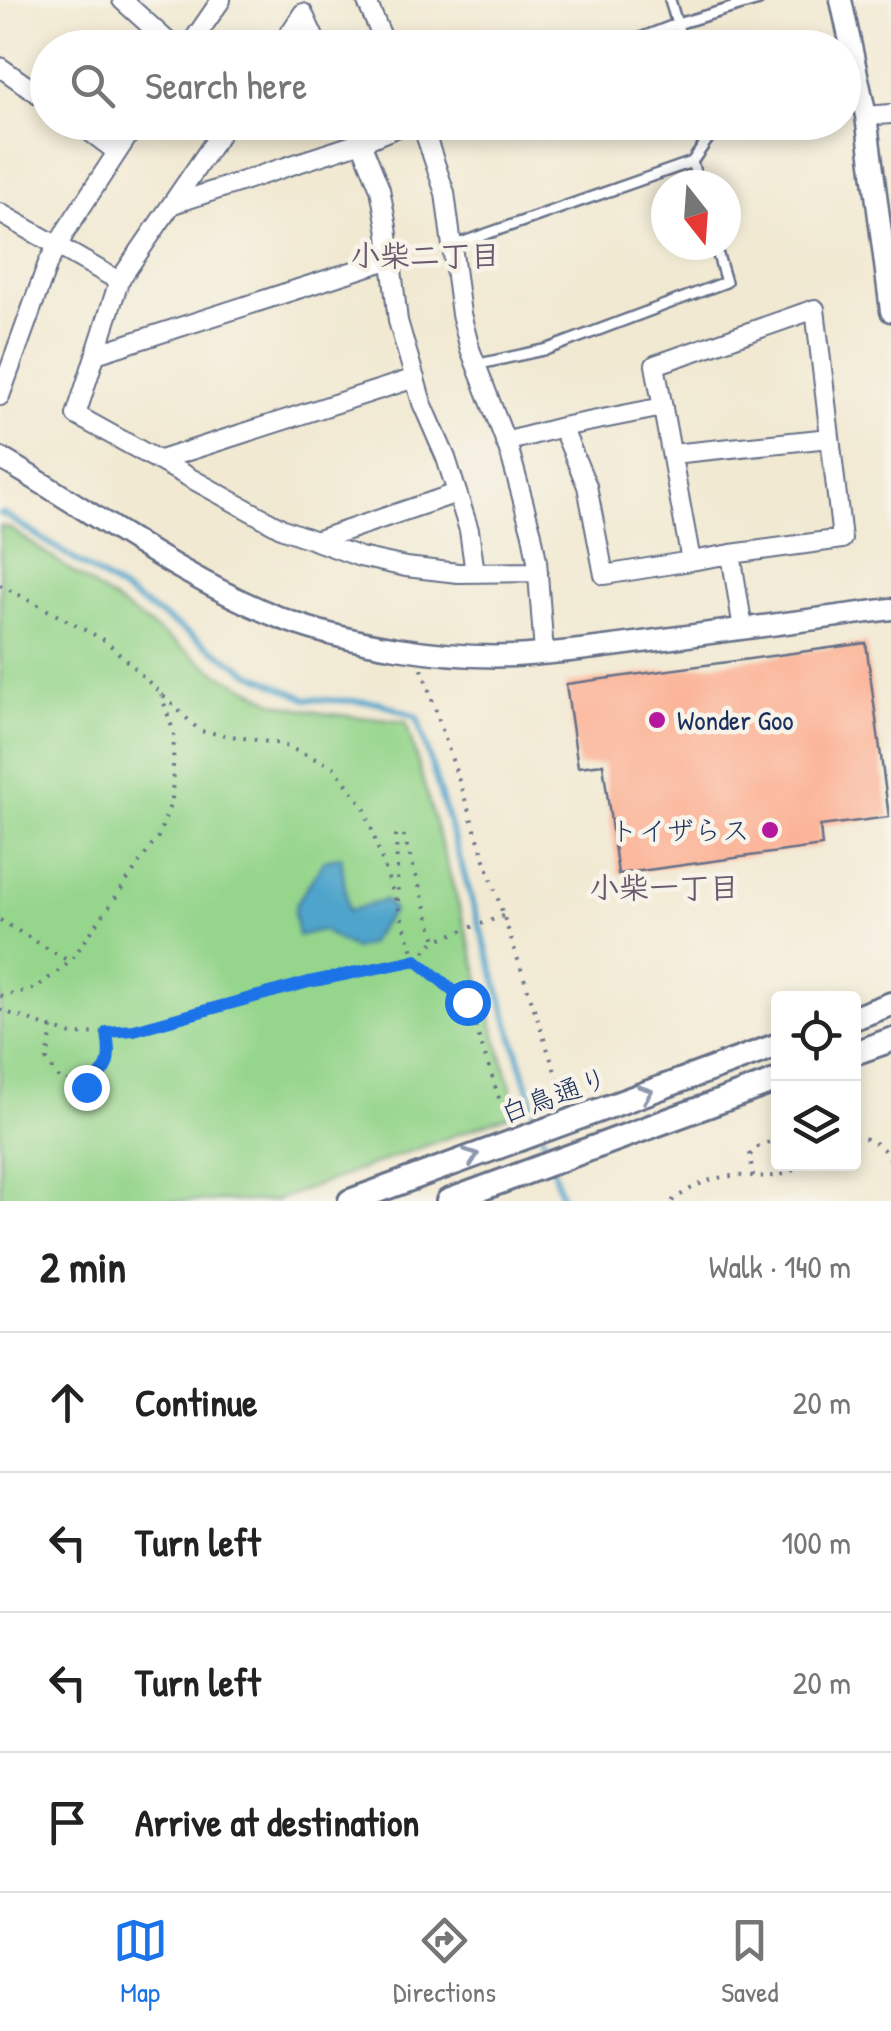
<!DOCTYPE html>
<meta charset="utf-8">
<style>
:root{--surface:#fff;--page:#f2f2f2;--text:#222;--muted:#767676;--line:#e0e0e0;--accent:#1a73e8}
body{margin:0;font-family:"Patrick Hand","Klee One",sans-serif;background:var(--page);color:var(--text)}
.controls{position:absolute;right:30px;bottom:30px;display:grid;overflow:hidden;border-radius:10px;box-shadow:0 5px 15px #0003}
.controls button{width:90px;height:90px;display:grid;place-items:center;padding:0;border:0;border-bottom:2px solid var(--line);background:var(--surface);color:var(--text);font:50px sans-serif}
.compass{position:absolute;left:651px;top:170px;width:90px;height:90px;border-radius:50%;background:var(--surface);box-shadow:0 5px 15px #0003;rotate:163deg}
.stop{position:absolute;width:30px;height:30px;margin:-22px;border:8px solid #1a73e8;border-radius:50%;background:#fff}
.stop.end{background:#1a73e8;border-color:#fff;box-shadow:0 2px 10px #0008}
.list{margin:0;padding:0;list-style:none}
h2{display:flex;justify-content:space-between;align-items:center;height:130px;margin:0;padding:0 40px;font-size:42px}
h2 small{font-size:32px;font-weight:400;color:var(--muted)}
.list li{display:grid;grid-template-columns:65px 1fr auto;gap:30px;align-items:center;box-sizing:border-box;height:140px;padding:0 40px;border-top:2px solid var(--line)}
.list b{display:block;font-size:38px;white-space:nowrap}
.list em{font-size:32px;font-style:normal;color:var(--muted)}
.icon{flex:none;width:55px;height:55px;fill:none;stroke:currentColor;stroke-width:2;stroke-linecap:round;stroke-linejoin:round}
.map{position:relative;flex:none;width:891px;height:1201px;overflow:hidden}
.search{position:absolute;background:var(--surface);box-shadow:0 5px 15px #0003;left:30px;right:30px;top:30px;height:110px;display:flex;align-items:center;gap:25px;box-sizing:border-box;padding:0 35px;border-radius:55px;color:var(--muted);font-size:38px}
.sheet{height:690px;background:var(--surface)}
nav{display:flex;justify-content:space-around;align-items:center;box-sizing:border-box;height:140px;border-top:2px solid var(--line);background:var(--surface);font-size:28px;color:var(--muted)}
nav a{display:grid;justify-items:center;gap:5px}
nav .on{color:var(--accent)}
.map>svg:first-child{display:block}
.green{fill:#95d58c;stroke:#588275;stroke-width:2.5}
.water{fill:#4fa4cb;stroke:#356a94;stroke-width:2.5}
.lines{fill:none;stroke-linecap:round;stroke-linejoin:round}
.stream{stroke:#4fa4cb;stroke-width:6}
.building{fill:#fcab8d}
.service-casing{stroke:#667087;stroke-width:14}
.minor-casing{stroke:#667087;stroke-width:22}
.tertiary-casing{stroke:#667087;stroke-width:25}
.secondary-casing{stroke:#667087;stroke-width:28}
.path{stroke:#667087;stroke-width:4;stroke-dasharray:2.5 8;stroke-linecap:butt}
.service{stroke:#fff;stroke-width:9}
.minor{stroke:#fff;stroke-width:18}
.tertiary{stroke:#fff;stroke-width:20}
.secondary{stroke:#fff;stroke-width:22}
.oneway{stroke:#8d97ae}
.route{stroke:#1a73e8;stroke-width:12}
.poi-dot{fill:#b5179e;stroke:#f7f3e8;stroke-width:4}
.labels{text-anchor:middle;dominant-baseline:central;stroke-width:9;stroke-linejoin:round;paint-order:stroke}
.poi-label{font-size:28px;fill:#1b2f5e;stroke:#f7f3e8;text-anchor:start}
.street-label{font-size:28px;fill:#1b2f5e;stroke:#f7f3e8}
.neighbourhood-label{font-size:30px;font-weight:bold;fill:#6a5a6e;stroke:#f7f3e8}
</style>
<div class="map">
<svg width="891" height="1201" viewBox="0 0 891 1201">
<rect width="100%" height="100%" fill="#f7f3e8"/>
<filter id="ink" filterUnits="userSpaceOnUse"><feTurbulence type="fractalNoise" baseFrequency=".01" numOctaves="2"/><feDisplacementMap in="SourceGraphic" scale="20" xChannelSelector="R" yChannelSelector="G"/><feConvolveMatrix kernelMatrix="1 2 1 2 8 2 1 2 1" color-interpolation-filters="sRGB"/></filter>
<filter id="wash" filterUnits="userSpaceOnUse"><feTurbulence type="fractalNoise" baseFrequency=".0048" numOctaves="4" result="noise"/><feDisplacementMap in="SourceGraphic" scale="40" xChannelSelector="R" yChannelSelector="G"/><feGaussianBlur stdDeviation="2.25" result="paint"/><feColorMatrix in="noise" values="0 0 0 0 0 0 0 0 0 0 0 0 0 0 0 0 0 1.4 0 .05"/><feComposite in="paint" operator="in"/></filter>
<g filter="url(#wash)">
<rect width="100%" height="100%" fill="#f1e9d2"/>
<path class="green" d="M 0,526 L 11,529 L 218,673 L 276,703 L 322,713 L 406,722 L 518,1112 L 274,1201 L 0,1201 Z"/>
<path class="water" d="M 341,856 L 348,911 L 385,900 L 393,910 L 368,944 L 354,949 L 321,930 L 298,936 L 294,914 L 296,904 L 324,860 Z"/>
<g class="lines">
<path class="stream" d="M 0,514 L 4,514 L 248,672 L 307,699 L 378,702 L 417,717 L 549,1157
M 553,1169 L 563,1201"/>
</g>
<g id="blocks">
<path class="building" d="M 866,643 L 889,817 L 820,826 L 822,846 L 618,874 L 603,764 L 578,767 L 566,684 Z"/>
</g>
</g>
<g filter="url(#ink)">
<use href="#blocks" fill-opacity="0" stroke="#667087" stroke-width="2.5"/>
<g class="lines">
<g class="service-casing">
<path id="service" d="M 670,0 L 684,48
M 614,48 L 677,24 L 759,0
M 710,136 L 767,122
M 699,185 L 692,162 L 710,136 L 706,122
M 452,246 L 692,162
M 475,365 L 548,349 L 726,282 L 715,245"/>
</g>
<g class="minor-casing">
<path id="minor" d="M 122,0 L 175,48
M 366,0 L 387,48
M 188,48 L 221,0
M 280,48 L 303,13 L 319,48
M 0,67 L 48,101
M 866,116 L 891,114
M 77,122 L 117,152
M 228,122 L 119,281 L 76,415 L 283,529 L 360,557 L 406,567 L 458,573 L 538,572
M 353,122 L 380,189 L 387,227 L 398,321 L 422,403 L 446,458 L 469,530 L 475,573
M 421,122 L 445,193 L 461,314 L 470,349 L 510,453 L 532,534 L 537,561 L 544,653
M 173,204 L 362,142 L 410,122
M 0,213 L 119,281
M 96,354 L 391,259
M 0,396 L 48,263 L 67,229 L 137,122
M 663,407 L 562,427 L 587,486 L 604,575 L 691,561
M 505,442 L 562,427
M 672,454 L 830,438
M 160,460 L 415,378
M 315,541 L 457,493
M 731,554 L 691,561 L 655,365 L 815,309 L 842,539 L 731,554 L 743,629"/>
</g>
<g class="tertiary-casing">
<path id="tertiary" d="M 841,0 L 866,116 L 891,311
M 0,458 C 94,512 181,579 283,619 C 348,644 445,659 514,656 C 570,653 625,644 680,637 C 751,628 821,618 891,609"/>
</g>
<g class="secondary-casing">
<path id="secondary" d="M 854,1018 L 891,1004
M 854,1053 L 891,1040
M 350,1201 L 778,1045
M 448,1201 L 778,1080"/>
</g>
<path class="path" d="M 0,585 L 106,641 L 200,731 L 281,744 L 334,767 L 364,807 L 416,960 L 467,1002 L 502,1107
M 422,669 L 565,1102
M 398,901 L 396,836 L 403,834 L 436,940 L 503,916
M 0,920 L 70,962
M 0,996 L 34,989 L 70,962 L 158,837 L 172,800 L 174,733 L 161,694
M 0,1010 L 72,1035 L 134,1030 L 309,983 L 416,960 L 436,940
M 52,1028 L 47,1061 L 60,1080 L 86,1087 C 111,1070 111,1060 107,1032
M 854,1137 C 868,1136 884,1147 891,1159
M 753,1176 L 750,1155 L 759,1146 L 778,1139
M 672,1201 C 687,1190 706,1179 724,1177 C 757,1172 773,1185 804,1164"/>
<use href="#service" class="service"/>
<use href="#minor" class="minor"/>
<use href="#tertiary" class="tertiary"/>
<use href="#secondary" class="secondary"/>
</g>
<defs><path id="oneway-chevron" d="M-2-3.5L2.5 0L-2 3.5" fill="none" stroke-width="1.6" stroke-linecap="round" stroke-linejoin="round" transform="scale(2.5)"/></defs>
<g class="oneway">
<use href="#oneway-chevron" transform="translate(646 1093) rotate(-20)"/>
<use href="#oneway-chevron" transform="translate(472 1156) rotate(-20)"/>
</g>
</g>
<g class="lines" filter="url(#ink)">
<path class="route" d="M 86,1087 C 111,1070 111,1060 107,1032 L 134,1030 L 309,982 L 416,960 L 467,1002"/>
</g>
<g class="poi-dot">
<circle cx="657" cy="720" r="10"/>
<circle cx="770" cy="830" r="10"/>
</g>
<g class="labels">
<g class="poi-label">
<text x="677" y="720">Wonder Goo</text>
<text x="750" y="830" text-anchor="end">トイザらス</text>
</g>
<g class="street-label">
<text transform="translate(554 1095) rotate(-20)">白鳥通り</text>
</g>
<g class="neighbourhood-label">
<text x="425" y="255">小柴二丁目</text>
<text x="664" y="887">小柴一丁目</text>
</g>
</g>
</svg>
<div class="controls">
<button><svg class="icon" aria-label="locate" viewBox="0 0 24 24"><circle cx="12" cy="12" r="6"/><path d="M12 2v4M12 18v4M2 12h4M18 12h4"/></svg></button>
<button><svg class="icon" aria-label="layers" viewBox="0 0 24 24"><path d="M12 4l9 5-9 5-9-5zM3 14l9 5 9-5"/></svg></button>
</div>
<svg class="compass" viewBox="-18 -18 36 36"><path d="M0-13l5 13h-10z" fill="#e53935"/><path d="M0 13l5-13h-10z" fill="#767676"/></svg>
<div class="stop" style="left:467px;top:1002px"></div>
<div class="stop end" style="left:86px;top:1087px"></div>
<div class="search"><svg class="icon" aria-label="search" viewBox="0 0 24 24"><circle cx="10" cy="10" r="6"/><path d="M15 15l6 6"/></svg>Search here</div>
</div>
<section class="sheet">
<h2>2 min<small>Walk · 140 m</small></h2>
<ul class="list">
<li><svg class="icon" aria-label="ahead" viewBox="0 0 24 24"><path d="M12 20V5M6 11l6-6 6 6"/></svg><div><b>Continue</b></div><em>20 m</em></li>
<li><svg class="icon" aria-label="left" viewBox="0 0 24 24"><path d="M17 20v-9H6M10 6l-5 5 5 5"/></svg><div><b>Turn left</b></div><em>100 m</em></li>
<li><svg class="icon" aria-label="left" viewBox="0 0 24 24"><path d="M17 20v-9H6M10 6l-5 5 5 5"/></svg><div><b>Turn left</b></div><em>20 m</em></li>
<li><svg class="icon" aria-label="arrive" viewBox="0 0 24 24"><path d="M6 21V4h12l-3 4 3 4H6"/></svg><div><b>Arrive at destination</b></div></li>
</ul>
</section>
<nav>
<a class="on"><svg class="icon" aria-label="map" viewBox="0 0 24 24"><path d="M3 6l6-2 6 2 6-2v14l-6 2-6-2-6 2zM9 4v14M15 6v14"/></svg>Map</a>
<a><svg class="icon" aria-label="directions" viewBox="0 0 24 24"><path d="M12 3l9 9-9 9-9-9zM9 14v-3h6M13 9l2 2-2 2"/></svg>Directions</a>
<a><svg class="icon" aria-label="saved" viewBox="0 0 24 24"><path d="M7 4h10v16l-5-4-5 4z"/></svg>Saved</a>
</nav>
